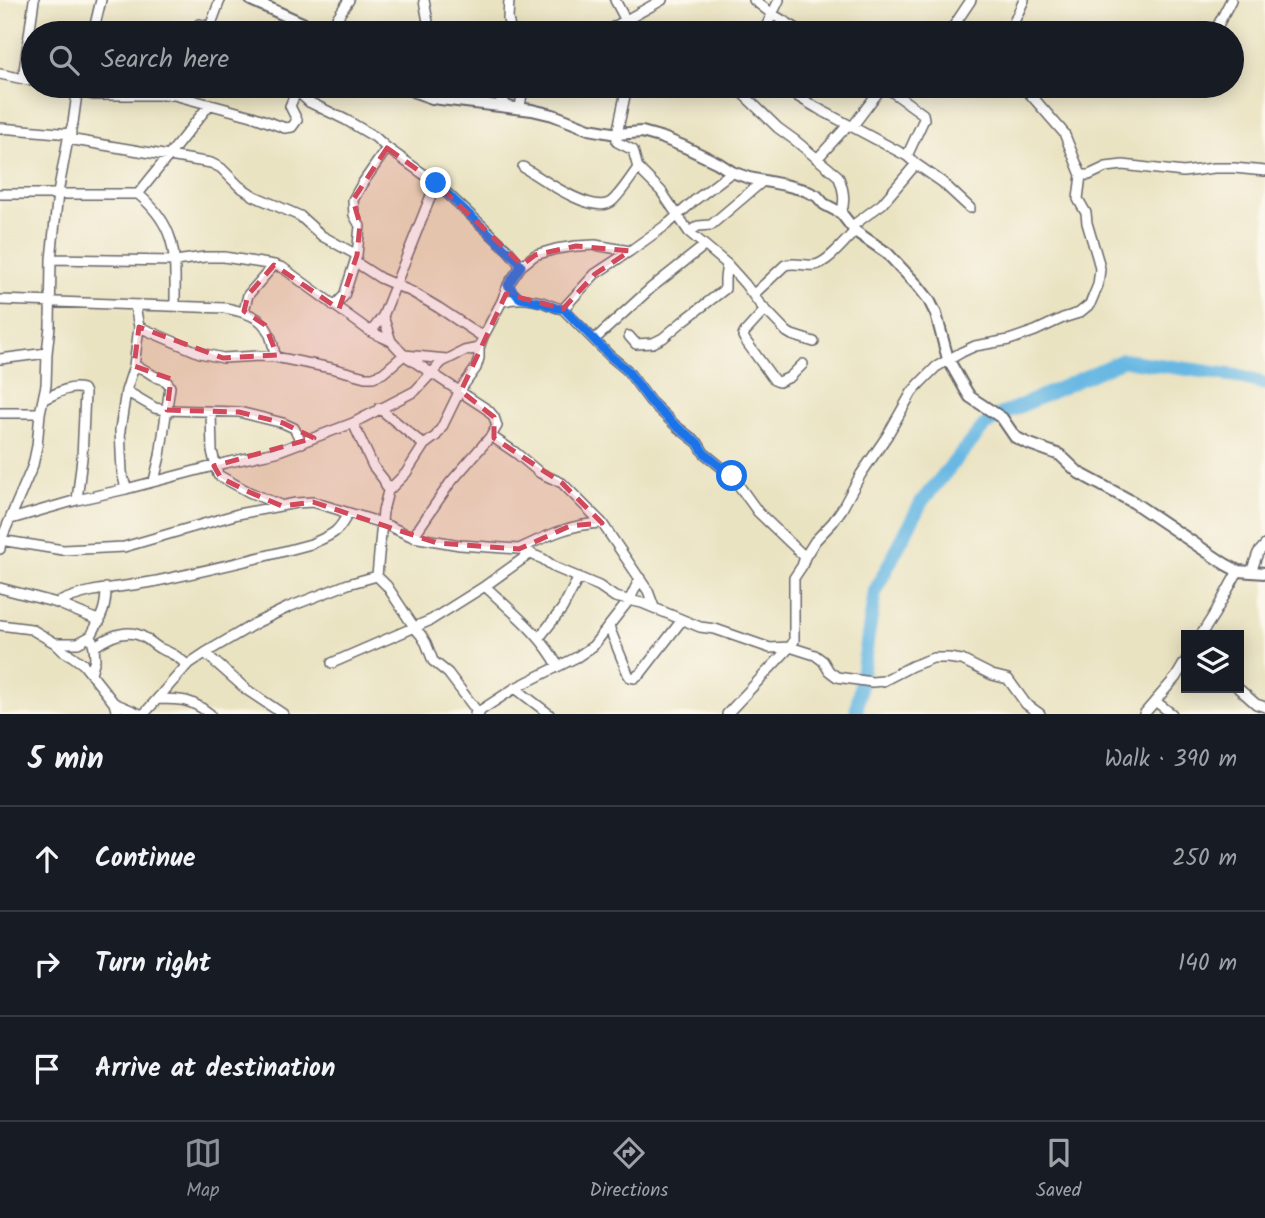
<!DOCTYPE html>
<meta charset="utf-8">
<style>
:root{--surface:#171b24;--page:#20242c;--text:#f1f3f6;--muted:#9ea1a6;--line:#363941;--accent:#8c9099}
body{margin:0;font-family:Kalam,sans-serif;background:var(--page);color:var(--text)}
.controls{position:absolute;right:21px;bottom:21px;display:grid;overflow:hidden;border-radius:0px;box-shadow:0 4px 18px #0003}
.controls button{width:63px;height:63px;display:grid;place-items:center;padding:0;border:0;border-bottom:2px solid var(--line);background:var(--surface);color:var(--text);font:35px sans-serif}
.stop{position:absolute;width:21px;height:21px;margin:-16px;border:5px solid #1a73e8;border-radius:50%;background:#fff}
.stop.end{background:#1a73e8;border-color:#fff;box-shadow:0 2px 7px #0008}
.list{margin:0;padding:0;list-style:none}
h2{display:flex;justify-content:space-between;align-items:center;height:91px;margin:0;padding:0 28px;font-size:30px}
h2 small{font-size:23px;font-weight:400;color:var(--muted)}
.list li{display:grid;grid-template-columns:46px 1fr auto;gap:21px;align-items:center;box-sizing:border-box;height:105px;padding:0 28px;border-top:2px solid var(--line)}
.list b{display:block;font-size:26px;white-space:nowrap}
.list em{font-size:23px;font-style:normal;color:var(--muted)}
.icon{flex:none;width:38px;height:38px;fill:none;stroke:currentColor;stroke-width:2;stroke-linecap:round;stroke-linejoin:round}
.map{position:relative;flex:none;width:1265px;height:714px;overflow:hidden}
.search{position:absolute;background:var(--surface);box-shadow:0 4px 18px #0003;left:21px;right:21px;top:21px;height:77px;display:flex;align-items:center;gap:18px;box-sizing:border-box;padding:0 24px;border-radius:38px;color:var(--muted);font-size:26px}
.sheet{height:406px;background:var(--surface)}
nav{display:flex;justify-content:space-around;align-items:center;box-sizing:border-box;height:98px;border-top:2px solid var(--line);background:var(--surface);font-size:19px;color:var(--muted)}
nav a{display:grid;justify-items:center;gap:4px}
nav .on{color:var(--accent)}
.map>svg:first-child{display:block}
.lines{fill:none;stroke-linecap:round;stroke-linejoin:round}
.river{stroke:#68b8e3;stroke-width:14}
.minor-casing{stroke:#68666a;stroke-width:12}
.tertiary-casing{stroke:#68666a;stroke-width:14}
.minor{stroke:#fff;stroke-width:9}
.tertiary{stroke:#fff;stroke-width:10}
.route{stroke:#1a73e8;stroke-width:9}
.marked{fill:#d1495b;fill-opacity:0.2;stroke:#d1495b;stroke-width:5;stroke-dasharray:14 9;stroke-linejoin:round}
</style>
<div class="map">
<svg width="1265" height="714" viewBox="0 0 1265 714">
<rect width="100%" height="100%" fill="#fbf7ec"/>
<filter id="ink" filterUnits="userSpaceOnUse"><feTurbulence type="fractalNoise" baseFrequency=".0143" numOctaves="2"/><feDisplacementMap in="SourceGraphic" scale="14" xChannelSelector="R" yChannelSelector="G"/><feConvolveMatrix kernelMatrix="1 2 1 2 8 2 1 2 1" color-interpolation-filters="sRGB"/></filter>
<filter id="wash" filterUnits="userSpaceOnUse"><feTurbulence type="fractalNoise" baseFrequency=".00686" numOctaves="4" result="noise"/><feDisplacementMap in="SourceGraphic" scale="28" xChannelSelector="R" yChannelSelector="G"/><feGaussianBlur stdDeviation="1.57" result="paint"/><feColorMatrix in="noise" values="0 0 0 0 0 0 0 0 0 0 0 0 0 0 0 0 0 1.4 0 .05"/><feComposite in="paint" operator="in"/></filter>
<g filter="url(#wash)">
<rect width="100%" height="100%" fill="#eae3c2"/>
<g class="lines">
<path class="river" d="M 856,714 L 875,591 L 922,501 L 984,426 L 1000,415 L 1123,360 L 1237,376 L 1265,384"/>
</g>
</g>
<g filter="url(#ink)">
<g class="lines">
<g class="minor-casing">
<path id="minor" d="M 424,0 L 430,33
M 509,0 L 508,19 L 511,33
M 615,0 L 625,19 L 636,33
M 754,0 L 772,14 L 804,33
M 93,33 L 101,0
M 196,33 L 199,24 L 210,27 L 220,0
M 327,33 L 349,0
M 603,33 L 662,0
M 763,33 L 779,0
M 954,33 L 953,27 L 971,0
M 1009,33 L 1024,0
M 1214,33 L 1231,0
M 0,74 L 33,81
M 23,78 L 34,0
M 55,86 L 93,95 L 174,95 L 252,116 L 285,128 L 292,127 L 297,120 L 290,106 L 299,86
M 490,86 L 508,107
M 627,86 L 617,134 L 617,142 L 633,150 L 638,168 L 661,191 L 689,232 L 727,264 L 745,284 L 759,303 L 787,332 L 792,335 L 814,342
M 739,86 L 743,94 L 778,128 L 796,141 L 838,176 C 843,187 846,201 841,213
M 780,86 L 817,108 L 907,156 L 916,164 L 942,182 L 970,208
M 884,86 L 923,114 L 924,119 L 907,156
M 1023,86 L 1064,133 L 1081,175 L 1089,175 L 1106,167 L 1123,165 L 1183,172 L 1214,168 L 1234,168 L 1265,171
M 296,90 L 309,102 L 346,120 L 375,137 L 387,148 L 436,183 L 508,250 L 521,266
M 182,97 L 182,86
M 520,108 L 523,86
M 852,127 L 883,86
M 0,128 L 71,134
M 68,139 L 211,163 L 221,168 L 239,186 L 254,196 L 300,216 L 322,236 L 357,255
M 817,159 L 848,125
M 523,167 C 539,177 592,215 611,202 C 620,195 631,177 638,168
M 0,194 L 138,194 C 179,228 175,257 175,306
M 138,194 L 210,104
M 852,226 L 882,204 L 916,164
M 689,232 L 698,226 L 711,225 L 763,181
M 51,259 L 175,261 L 205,257 L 224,257 L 274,265 L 283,268 L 371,332 L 391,341 L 404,355 L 488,410 L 494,417 L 497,426 L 491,436 L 516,453 L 540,473 L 562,483 L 602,523 L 648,591 L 654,607
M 355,262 L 380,278 L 412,292 L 439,308 L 483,337
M 753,295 L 785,265 C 795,262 804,266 814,265 C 827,264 845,241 855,231
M 0,300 L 225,308 C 258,314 271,322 275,357
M 502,301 C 518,298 526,298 542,302 C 550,305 555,308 563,309 L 610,356 L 627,370 L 650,401 L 676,426 L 698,443 L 704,453 L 732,476 L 758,512 L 805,557
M 334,306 L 344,296 L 357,255 L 360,226 L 354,215 L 353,200 L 362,184 L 387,148
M 563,309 L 595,274 L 630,251
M 765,310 L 745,332 L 743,336 L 745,340 L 774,380 L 779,382 L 790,377 L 803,364
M 244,311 L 248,295 L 274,265
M 383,316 L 436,183
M 139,327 L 200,353 L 223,358 L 259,356 L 275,357 L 331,368 L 365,377 L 373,377 L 383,373 L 404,355 L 447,359
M 371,332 L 383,316 L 391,341
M 629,336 L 636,344 L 653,343 L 663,338 L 682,322 L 725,289 L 725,278 L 727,264
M 594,340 L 651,288 L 704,246
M 0,359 L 47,353
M 134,366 C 147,369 146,372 156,377 C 163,381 166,378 170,387 L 160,456 L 154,481
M 126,391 L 155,408 L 165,410 L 239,412 L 283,423 L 294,428 L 302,443
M 44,399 C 56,394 69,385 83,389 L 85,393 L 82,458 L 77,500
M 379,408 L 424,445
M 211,412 L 212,451 L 218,475 L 249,492 L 280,505
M 0,413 L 40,413
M 353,423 L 373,466 L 384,480 L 388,491 L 406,473 L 424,445 L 436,436 L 442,427 L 460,390 L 476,368 L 479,358 L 479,348 L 483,337 L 502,301 L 508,285 L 521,266 L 535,255 L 556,249 L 576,246 L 595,245 L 630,251 L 669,223 L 695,200 L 732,172
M 126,489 L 122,472 L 120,430 L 126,391 L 134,366 L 139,327 L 135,306
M 11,519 L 77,500 L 126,489 L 225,463 L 276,452 L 353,423 L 415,391 L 442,362 L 464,351 L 479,348
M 413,537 L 450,483 L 491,436
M 0,540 L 63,550 L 124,547 L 238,514 L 296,503 L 313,502 L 382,523 L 413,537 L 460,545 L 519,549 L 543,559 L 556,568 L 599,586 L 615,597 L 642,603 L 700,627 L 715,629 L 770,648 L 790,647 L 815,655 L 823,661 L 829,671 L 837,677 L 872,682 L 883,681 L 912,666 L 933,658 L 948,658 L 962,660 L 992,675 L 1008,679 L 1026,704 L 1040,714
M 0,549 L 1,540 L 33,465 L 37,446 L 40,413 L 46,385 L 47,353 L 50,326 L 51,259 L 58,193 L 68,139 L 73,123 L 78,86
M 519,549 C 547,536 570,524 602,523
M 1251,572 L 1258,553 L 1265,545
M 377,576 L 387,586 L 414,627 L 421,635 L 426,643 L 433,661 L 448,673 L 479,714
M 377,576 L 383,511 L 388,491
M 485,586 C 511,611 541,634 558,666
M 0,588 L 57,603 C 90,587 122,588 157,581 C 208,570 260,558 311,544 C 331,535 338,534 348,513
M 57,603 L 100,621
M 0,625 L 31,629 L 55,643 L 63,651 L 72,656 L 83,664 L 114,703 L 117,714
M 609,627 L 628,674 L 630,677 L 634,678 L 641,673 L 682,620
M 1201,635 L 1215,613 L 1238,571
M 539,638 L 562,609 L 579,577
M 55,643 L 78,643 L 91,636
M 94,647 L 91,636 C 101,616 106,611 106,588
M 205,653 L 247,690 L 283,714
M 332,663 L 431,620 L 485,586 L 531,553
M 91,673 L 95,659 L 94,647 C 108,637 128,627 145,638 C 150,641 154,645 159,648 C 171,653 176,655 187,665
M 515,688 L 549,714
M 1238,688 L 1256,704 L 1265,707
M 158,699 C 181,699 191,699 210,714
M 1155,701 L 1172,714
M 114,703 L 140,714
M 144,714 L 187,665 L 205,653 L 256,623 L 289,607 L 348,584 L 377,576
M 475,714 L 515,688 L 577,657 L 593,646 L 630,599 L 640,578
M 727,714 L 790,647 L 794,641 L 794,578 L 802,566 L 805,557 L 815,541 L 833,522 L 842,509 L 861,474 L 887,436 L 912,392 L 920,383 L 936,367 L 962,352 L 975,346 L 1009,340 L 1035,331 L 1063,318 L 1079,313 L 1090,304 L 1098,285 L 1100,269 L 1098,260 L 1087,223 L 1086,213 L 1078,199 L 1081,175
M 1144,714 L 1176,677 L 1186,660"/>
</g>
<g class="tertiary-casing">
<path id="tertiary" d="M 251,0 L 311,27 L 316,33
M 404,86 L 415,92 L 432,98 L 532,110 L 553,115 L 589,129 L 617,134 L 642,132 L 663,138 L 685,147 L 718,163 L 732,172 L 749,178 L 785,185 L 804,190 L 817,196 L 824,204 L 841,213 L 855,231 L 887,253 L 918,286 L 929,300 L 936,314 L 948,359 L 965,389 L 970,397 L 1002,418 L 1015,437 L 1027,443 L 1060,455 L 1079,473 L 1133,502 L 1225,564 L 1238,571 L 1265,573"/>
</g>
<use href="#minor" class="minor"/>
<use href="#tertiary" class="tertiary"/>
</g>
</g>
<g class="lines" filter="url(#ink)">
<path class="route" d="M 436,183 L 516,259 L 521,266 L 508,285 L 520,298 L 543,303 L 556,308 L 564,309 L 610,356 L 627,370 L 650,401 L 676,426 L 698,443 L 704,453 L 732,476"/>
</g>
<path class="marked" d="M 387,148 L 436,183 L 522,265 L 535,255 L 576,246 L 630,251 L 595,274 L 563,309 L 506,294 L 461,391 L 494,417 L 494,438 L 562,483 L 602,523 L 570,526 L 519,549 L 437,543 L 313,502 L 282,506 L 249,492 L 221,478 L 214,466 L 314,438 L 283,423 L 239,412 L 167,410 L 171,379 L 134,366 L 139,327 L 223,358 L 277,355 L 265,325 L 244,311 L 248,295 L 274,265 L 339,309 L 357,255 L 360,224 L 353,200 Z"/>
</svg>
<div class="controls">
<button><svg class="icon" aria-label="layers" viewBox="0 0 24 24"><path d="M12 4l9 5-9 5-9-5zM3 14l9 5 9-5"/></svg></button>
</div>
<div class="stop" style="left:732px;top:476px"></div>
<div class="stop end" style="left:436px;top:183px"></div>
<div class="search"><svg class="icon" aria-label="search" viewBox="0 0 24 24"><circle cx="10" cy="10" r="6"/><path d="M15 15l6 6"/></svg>Search here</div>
</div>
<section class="sheet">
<h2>5 min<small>Walk · 390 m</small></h2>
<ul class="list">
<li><svg class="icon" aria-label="ahead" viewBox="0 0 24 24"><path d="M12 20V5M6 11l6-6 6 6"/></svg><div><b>Continue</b></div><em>250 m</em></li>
<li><svg class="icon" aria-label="right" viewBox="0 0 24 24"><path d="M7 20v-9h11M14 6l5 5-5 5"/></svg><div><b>Turn right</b></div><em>140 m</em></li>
<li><svg class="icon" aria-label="arrive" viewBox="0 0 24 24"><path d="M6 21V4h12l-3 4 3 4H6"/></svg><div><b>Arrive at destination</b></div></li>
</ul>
</section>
<nav>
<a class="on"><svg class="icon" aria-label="map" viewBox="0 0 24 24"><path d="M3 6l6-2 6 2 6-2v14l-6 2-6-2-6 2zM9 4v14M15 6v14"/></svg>Map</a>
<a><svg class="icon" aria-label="directions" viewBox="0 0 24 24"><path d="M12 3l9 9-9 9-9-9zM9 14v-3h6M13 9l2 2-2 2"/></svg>Directions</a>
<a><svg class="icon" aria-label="saved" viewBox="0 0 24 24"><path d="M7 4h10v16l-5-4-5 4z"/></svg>Saved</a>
</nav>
